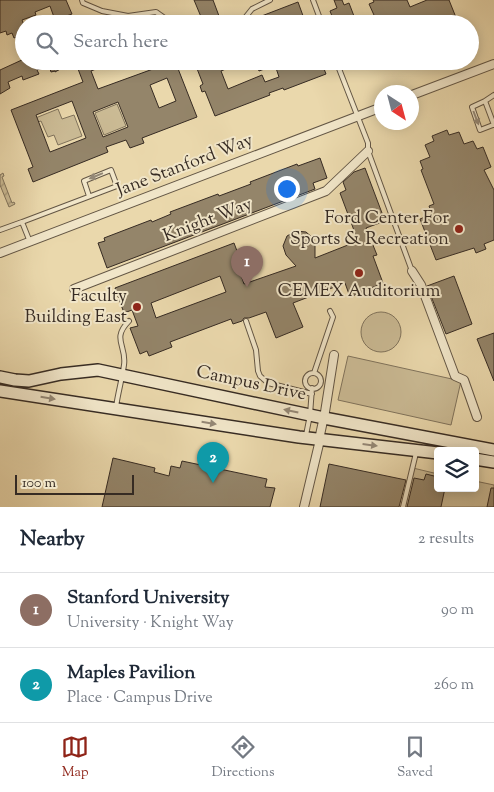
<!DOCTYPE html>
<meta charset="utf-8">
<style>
:root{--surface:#fff;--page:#f6f6f7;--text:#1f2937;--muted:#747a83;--line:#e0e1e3;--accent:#8f2418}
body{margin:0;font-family:"Sorts Mill Goudy",serif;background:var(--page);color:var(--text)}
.controls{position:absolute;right:15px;bottom:15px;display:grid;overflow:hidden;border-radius:5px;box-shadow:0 2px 12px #0003}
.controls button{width:45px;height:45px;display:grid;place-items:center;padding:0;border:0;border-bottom:1px solid var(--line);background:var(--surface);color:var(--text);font:25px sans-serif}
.compass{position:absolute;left:374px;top:85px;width:45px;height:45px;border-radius:50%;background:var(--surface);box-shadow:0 2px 12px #0003;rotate:144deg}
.scale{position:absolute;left:15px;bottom:12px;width:119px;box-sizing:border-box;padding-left:5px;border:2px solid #362b23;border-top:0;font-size:14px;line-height:18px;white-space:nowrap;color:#362b23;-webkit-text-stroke:4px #f1e6c9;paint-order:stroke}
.you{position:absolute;left:286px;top:188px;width:18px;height:18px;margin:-12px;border:4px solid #fff;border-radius:50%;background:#1a73e8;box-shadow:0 0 0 8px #1a73e833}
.badge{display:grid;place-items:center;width:32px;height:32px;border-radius:50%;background:var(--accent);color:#fff;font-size:16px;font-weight:700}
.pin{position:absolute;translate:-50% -41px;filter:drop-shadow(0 1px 2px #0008)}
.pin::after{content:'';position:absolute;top:26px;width:18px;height:15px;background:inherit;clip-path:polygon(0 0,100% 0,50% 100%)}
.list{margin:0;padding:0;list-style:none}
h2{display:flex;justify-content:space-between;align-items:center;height:65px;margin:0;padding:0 20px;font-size:21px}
h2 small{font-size:16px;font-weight:400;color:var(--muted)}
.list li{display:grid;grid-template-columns:32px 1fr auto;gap:15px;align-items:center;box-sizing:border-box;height:75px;padding:0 20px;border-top:1px solid var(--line)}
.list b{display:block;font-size:19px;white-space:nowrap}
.list p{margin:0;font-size:16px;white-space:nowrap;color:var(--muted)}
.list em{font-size:16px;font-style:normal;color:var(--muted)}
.icon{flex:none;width:28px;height:28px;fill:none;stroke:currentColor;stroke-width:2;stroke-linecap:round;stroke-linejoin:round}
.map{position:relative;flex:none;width:494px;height:507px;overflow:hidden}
.search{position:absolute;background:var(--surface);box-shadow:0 2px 12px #0003;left:15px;right:15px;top:15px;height:55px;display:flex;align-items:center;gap:12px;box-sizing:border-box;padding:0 18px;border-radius:28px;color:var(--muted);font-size:19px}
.sheet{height:215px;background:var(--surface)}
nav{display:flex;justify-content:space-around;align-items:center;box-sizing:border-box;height:70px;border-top:1px solid var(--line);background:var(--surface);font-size:14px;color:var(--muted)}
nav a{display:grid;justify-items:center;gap:2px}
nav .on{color:var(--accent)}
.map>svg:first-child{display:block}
.park{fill:#cbbb95;stroke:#80735c}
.garden{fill:url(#garden-furrows);stroke:#80735c}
.building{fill:#94856a;stroke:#362b23;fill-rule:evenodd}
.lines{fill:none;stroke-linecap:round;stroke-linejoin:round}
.lane-casing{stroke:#635645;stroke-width:6}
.street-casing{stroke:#635645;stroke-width:10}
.secondary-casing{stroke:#362b23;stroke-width:14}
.lane{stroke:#f1e6c9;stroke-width:4}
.street{stroke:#f1e6c9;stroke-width:8}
.secondary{stroke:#f1e6c9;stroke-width:11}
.oneway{fill:#948876}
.poi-dot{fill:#8f2418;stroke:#f1e6c9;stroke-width:2}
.labels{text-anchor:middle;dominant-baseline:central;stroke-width:4;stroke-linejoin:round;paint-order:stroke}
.street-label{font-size:18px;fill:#362b23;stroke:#f1e6c9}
.poi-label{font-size:18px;fill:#362b23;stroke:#f1e6c9;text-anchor:end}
</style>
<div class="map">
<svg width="494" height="507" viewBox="0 0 494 507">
<defs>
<pattern id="garden-furrows" width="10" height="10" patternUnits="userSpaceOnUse" patternTransform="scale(1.25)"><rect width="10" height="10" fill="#cbbb95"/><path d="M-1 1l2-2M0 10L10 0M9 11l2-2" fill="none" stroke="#a69879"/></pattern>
</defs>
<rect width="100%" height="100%" fill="#ead8ac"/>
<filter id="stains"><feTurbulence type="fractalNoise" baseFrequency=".004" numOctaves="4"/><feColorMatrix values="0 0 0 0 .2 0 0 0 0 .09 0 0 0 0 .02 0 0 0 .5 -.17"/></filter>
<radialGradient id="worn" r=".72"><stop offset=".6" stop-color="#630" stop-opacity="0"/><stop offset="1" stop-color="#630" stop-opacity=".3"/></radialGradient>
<path class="park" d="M 117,104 L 126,126 L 104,135 L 95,113 Z
M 58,109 L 62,119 L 74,115 L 82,136 L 58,145 L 54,135 L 48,137 L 41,121 L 35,123 L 33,119 Z
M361 332a20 20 0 1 1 40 0a20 20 0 1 1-40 0Z
M 348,356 L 461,381 L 451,425 L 338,400 Z
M 413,468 L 438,474 L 438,488 L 475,488 L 475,481 L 494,485 L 494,507 L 405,507 Z"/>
<path class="garden" d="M 3,173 L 4,176 L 2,177 L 12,203 L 14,202 L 15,204 L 9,207 L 0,185 L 0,175 Z"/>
<path class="building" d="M 0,0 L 66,0 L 72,14 L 55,20 L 50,6 L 35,12 L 36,15 L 22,20 L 24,25 L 24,29 L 20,30 L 22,35 L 14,38 L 12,33 L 7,35 L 6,31 L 0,33 Z
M 194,0 L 213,0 L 222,24 L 204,24 Z
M 334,0 L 342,0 L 344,5 L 349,3 L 357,24 L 335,24 L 330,11 L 337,8 Z
M 373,0 L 407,0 L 410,7 L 427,0 L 449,0 L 457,20 L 448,24 L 378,24 L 369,4 L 374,2 Z
M 298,2 L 306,24 L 291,24 L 290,21 L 282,24 L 261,24 L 259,17 Z
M 24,59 L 24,61 L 62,61 L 64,67 L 55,72 L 55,71 L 51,72 L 49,66 L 37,70 L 39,74 L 23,80 L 22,76 L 8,82 L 10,88 L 0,94 L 0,70 Z
M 75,61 L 116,61 L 91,71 L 98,89 L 175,61 L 197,117 L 142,138 L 144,143 L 130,148 L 126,140 L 106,147 L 108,152 L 33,182 L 28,169 L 33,167 L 11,110 L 83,82 ZM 167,78 L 176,101 L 159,108 L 150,85 ZM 72,101 L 86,138 L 50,152 L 36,115 ZM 118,102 L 128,127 L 103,137 L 93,112 Z
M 194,61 L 245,61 L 221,71 L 228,89 L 262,75 L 265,82 L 279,77 L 275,65 L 259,71 L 255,61 L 321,61 L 326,74 L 284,90 L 283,88 L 269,93 L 270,95 L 215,116 L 205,91 L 202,92 L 200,86 L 203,84 Z
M 447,130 L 449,135 L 459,132 L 464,144 L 473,141 L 477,149 L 483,147 L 491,167 L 484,170 L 494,190 L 494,240 L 484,244 L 486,249 L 476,253 L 474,248 L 436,260 L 420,219 L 432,214 L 429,206 L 434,204 L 421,170 L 423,169 L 420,161 L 430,157 L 425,145 L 434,141 L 432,136 Z
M 320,158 L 327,178 L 313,183 L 315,189 L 107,268 L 98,243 L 105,241 L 104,238 L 151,220 L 152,222 L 164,217 L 171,214 L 170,212 L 218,194 L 219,196 L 251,184 L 250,182 L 297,164 L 298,166 Z
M 365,168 L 385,221 L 366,228 L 377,255 L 373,256 L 383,283 L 350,297 L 345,283 L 293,303 L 303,327 L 276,338 L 266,312 L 249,318 L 244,318 L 242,321 L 233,324 L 231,319 L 170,342 L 172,347 L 149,356 L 147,351 L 140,354 L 130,328 L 138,326 L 132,310 L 124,313 L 115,288 L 234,243 L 243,267 L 239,269 L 244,284 L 296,266 L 286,255 L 283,246 L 287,236 L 296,231 L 306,232 L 314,239 L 315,244 L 315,258 L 358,241 L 340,193 L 346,190 L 343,182 L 354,172 ZM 220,276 L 226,292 L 156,318 L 151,303 Z
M 454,276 L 472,324 L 446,334 L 427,286 Z
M 494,333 L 494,381 L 477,339 Z
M 113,458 L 155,468 L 154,472 L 169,476 L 171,466 L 180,468 L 182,461 L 267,479 L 265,487 L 275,488 L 270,507 L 102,507 Z
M 329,464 L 406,480 L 399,507 L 320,507 Z
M 426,474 L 438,477 L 438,488 L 445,488 L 441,507 L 407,507 L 414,478 L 424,480 Z
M 491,488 L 494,488 L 494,507 L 487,507 Z"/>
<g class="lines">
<g class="lane-casing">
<path id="lane" d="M 82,0 L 83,3 L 102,11 L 128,16 L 156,12 L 173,24
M 313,0 L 322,24
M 240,24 L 252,9 L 270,0
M 336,61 L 368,143 L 368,151 L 412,271
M 494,95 L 485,101 L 494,125
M 485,101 L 472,107 L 480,130 L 493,125
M 22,222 L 117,186 L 111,170 L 84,181 L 89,196
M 0,230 L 22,222 L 30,242
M 246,321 L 256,350 L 258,371 L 260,376 L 268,383 L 312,394
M 314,373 L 333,317 L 330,311
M305 381a8 8 0 1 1 16 0a8 8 0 1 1-16 0Z
M 116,407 C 118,393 122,379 124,365 C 127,346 111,339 129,321
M 306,435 L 310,415 L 312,388
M 403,507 L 416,453"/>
</g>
<g class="street-casing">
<path id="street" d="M 412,95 L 494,64
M 0,253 L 382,107
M 412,271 L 421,285 L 455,376 L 464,380 L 477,417
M 74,289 L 326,191 L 368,151
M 325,412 L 334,355
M 320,435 L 323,421
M 304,507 L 319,444"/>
</g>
<g class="secondary-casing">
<path id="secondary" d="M 0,377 L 15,380 L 29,381 L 61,374 L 98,370 L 324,418 L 494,450
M 0,391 L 299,437 L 438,453
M 475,459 L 494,462"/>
</g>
<use href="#lane" class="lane"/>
<use href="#street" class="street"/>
<use href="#secondary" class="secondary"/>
</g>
<defs><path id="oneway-solid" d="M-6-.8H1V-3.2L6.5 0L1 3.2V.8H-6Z" transform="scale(1.25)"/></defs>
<g class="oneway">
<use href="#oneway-solid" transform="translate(476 118) rotate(69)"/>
<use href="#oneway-solid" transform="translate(96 176) rotate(158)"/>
<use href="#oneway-solid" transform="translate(48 398) rotate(9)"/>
<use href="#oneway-solid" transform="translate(291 411) rotate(-168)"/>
<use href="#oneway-solid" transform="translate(209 423) rotate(9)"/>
<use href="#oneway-solid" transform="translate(370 445) rotate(7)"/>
</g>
<g class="poi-dot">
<circle cx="459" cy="229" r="5"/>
<circle cx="359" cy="273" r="5"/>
<circle cx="137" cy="307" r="5"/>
</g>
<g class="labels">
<g class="street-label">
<text transform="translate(185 166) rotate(-21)">Jane Stanford Way</text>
<text transform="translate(208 221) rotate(-21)">Knight Way</text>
<text transform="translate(251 384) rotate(12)">Campus Drive</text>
</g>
<g class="poi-label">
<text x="449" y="219">Ford Center For<tspan x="449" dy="21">Sports &amp; Recreation</tspan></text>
<text x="359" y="292" text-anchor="middle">CEMEX Auditorium</text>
<text x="127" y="297">Faculty<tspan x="127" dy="21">Building East</tspan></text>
</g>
</g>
<rect width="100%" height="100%" filter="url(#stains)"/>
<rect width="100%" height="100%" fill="url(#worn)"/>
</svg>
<div class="controls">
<button><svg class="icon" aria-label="layers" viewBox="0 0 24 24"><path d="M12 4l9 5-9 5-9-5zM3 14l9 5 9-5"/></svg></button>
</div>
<svg class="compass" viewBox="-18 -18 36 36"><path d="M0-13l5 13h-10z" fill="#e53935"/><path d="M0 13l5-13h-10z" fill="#747a83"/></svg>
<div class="scale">100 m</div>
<div class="you"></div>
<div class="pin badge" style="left:247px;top:287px;background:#8d6e63">1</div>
<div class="pin badge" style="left:213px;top:483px;background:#0f9aa8">2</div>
<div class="search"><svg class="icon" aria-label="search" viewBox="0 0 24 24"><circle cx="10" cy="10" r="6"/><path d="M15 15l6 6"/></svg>Search here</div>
</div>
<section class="sheet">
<h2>Nearby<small>2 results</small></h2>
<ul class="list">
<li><span class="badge" style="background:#8d6e63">1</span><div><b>Stanford University</b><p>University · Knight Way</p></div><em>90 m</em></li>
<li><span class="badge" style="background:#0f9aa8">2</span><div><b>Maples Pavilion</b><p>Place · Campus Drive</p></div><em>260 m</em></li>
</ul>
</section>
<nav>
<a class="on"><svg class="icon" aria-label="map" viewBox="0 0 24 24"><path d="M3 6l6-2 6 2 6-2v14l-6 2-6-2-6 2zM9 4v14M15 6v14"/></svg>Map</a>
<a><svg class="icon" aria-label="directions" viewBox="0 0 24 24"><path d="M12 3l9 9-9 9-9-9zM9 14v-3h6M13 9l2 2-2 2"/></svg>Directions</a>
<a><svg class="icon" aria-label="saved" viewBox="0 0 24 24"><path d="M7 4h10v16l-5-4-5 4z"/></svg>Saved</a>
</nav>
